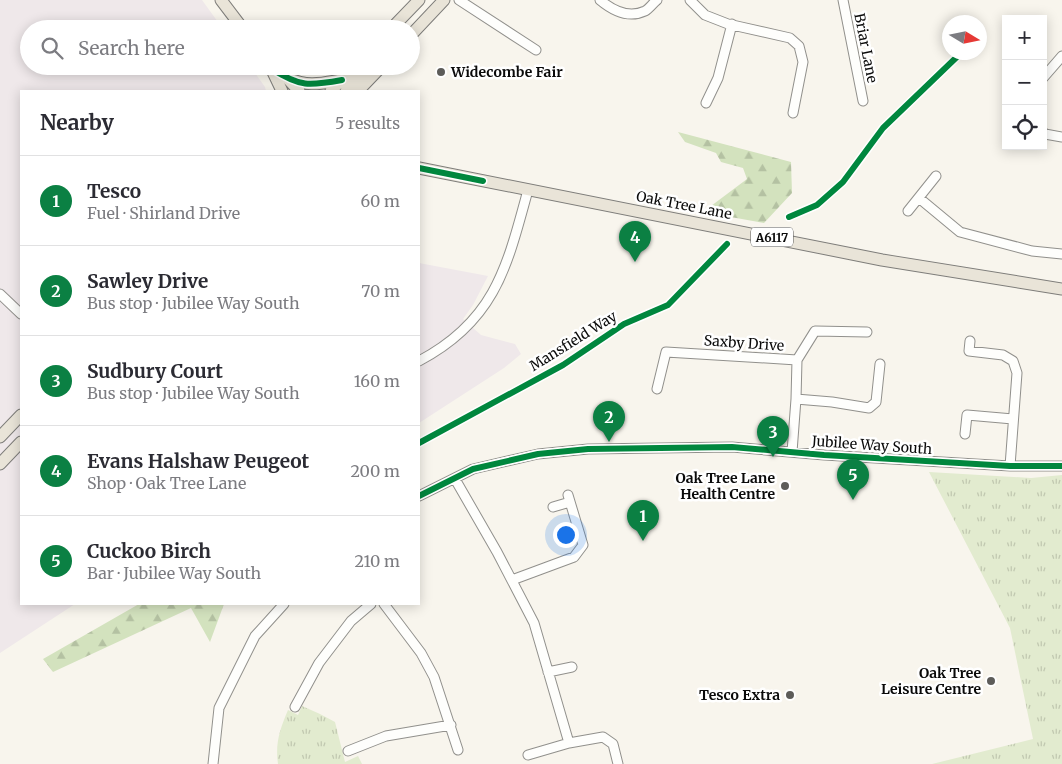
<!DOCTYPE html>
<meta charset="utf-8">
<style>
:root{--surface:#fff;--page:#f7f7f7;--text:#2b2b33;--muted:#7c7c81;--line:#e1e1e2;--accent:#0b8043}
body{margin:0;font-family:Merriweather,serif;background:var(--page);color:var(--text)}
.controls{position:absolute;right:15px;top:15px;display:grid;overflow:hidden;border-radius:0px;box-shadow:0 2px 12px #0003}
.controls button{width:45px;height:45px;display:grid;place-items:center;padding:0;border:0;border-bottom:1px solid var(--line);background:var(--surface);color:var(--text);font:25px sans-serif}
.compass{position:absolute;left:942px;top:15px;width:45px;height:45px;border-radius:50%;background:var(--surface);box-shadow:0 2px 12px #0003;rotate:100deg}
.you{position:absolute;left:565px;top:534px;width:18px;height:18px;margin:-12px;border:4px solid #fff;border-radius:50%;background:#1a73e8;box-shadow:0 0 0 8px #1a73e833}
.badge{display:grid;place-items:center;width:32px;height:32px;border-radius:50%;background:var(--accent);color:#fff;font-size:16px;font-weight:700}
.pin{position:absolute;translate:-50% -41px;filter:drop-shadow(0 1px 2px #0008)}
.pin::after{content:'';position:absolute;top:26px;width:18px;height:15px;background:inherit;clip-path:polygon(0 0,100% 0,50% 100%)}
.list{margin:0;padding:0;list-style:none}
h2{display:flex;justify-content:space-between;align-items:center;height:65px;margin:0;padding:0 20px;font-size:21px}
h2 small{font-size:16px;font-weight:400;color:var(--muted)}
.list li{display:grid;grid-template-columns:32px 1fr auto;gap:15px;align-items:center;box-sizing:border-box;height:90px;padding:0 20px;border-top:1px solid var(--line)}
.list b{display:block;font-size:19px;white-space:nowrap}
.list p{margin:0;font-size:16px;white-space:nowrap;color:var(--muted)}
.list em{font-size:16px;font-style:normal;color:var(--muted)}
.icon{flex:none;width:28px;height:28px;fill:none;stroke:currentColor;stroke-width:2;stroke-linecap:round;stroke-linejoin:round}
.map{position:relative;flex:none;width:1062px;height:764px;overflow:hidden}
.search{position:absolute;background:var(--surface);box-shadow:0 2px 12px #0003;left:20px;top:20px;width:400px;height:55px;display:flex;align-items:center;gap:12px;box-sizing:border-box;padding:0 18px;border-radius:28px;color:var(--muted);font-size:19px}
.panel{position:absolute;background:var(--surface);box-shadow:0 2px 12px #0003;left:20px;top:90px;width:400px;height:515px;border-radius:0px}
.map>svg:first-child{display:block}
.industrial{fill:#efe8ea}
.forest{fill:url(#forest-firs)}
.park{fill:url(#park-tufts)}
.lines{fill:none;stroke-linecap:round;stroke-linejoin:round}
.minor-casing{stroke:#91908c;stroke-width:11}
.major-casing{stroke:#7e7d7a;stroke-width:13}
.minor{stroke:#fefefc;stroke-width:9}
.major{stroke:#e9e4d8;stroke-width:11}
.cycleway-casing{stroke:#fff;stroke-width:9}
.cycleway{stroke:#00873e;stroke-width:6}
.poi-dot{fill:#5d5c59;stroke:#fff;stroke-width:2}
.labels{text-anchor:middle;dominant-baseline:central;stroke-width:5;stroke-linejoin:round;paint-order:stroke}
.shield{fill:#fff;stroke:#545454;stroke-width:1}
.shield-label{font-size:12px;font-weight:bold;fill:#0a0a0a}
.street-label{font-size:14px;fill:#0a0a0a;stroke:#fff}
.poi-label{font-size:14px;font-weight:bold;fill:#0a0a0a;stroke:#fff;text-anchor:end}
</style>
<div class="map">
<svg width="1062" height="764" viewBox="0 0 1062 764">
<defs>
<pattern id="forest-firs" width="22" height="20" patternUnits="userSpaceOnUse" patternTransform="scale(1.25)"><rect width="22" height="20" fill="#d3e2be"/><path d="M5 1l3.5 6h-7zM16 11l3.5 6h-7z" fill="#b4c1a2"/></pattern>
<pattern id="park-tufts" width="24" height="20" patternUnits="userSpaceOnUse" patternTransform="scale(1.25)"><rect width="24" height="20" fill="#e2ebcf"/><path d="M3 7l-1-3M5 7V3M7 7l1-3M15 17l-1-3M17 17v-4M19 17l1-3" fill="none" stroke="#c1c8b0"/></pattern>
</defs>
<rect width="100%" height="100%" fill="#f8f5ed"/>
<path class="industrial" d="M 0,0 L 202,0 L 223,29 L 29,29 L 29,66 L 250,66 L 265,87 L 266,91 L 21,91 L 21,604 L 75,604 L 0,653 Z
M 419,263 L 488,276 L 473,305 L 463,319 L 481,335 L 515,344 L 521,354 L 504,368 L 419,423 Z"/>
<path class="forest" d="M 678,132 L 791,162 L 792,193 L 764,223 L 703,212 L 747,179 L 743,168 L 721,162 L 716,153 L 685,142 Z
M 139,604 L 224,604 L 210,642 L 191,608 L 53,672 L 43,659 Z"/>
<path class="park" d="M 929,472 L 1031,478 L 1062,475 L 1062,764 L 932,764 L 1033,739 L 1010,628 Z
M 302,706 L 320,714 L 335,722 L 345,762 L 358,756 L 362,764 L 278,764 C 275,743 280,729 288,710 L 298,715 Z"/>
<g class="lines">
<g class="minor-casing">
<path id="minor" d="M 459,0 L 536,50
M 600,0 C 612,10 628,19 645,11 C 649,9 653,3 657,0
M 690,0 L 705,15 L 728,24 L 790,38 L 799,46 L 803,62 L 793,113
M 843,0 L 863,101
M 1043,78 L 1062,56
M 706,103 L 718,78 L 732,24
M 1043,132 L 1045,134 L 1062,137
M 919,198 L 960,232 L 1032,251 L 1062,254
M 908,211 L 936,176
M 0,294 L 21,314
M 970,341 L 969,351 L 1003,355 L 1013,361 L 1017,373 L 1010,466
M 797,360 L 815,331 L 867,332
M 419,361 C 495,321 507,267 528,190
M 657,389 L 666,352 L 797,360 L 796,399 L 792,452
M 796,399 L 832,402 L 869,408 L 876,402 L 880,364
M 965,434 L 967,415 L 1013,419
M 455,479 L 497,552 L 534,623 L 569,743 L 603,737 L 613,744 L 618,764
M 419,496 L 473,469 L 538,454 L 588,449 L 732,447 L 824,455 L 1010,466 L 1062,466
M 553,507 L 570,502
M 512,580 L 574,557 L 583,545 L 568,495
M 384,604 L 421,653 L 434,677 L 458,750
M 548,672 L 572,667
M 295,707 L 319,663 L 351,621 L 371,604
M 348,751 L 386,736 L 451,725
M 528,755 L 569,743
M 213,764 L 219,708 L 255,636 L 284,604"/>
</g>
<g class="major-casing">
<path id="major" d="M 221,0 L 243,29
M 391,29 L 419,0
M 411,35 L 444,0
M 271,68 L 282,91
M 272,69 L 287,78 L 299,91
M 287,78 C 310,87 318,84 342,80
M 331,91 L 355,66
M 346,91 L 364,72 L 374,66
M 358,91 L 382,66
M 419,168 L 882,260 L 1062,289
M 0,437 L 21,415
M 0,464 L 21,442"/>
</g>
<use href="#minor" class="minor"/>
<use href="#major" class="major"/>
<g class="cycleway-casing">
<path id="cycleway" d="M 272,69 C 300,87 309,86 342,80
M 419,168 L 483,181
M 789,217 L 817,205 L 843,182 L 883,128 L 962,52
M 419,443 L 563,365 L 624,324 L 668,305 L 727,244
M 419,496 L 473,469 L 538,454 L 588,449 L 732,447 L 824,455 L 1010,466 L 1062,466"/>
</g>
<use href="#cycleway" class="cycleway"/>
</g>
<g class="poi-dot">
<circle cx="441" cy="72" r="5"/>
<circle cx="785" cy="486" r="5"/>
<circle cx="991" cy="681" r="5"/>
<circle cx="790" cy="695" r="5"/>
</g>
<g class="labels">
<rect class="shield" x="751" y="227.5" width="42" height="19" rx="4"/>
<g class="shield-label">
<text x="772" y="237">A6117</text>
</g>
<g class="street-label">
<text transform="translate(866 48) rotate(79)">Briar Lane</text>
<text transform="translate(684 205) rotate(11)">Oak Tree Lane</text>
<text transform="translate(573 341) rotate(-32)">Mansfield Way</text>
<text transform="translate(744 343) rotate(4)">Saxby Drive</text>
<text transform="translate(872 445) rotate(4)">Jubilee Way South</text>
</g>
<g class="poi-label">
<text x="451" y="72" text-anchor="start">Widecombe Fair</text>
<text x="775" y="478">Oak Tree Lane<tspan x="775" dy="16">Health Centre</tspan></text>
<text x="981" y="673">Oak Tree<tspan x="981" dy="16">Leisure Centre</tspan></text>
<text x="780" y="695">Tesco Extra</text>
</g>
</g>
</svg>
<div class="controls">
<button>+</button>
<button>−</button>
<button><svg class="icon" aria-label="locate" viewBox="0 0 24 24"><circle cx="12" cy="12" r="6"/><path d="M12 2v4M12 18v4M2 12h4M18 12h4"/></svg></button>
</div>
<svg class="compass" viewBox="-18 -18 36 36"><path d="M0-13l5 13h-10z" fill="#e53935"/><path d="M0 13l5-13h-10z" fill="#7c7c81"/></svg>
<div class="you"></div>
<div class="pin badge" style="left:643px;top:541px">1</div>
<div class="pin badge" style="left:609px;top:442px">2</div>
<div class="pin badge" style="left:773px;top:457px">3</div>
<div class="pin badge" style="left:635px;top:262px">4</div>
<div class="pin badge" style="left:853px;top:500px">5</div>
<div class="search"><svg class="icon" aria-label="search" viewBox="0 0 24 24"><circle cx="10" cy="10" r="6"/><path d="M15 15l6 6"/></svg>Search here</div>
<section class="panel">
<h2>Nearby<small>5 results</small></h2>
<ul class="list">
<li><span class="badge">1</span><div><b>Tesco</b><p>Fuel · Shirland Drive</p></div><em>60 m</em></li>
<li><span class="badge">2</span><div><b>Sawley Drive</b><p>Bus stop · Jubilee Way South</p></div><em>70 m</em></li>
<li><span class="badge">3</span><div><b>Sudbury Court</b><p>Bus stop · Jubilee Way South</p></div><em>160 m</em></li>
<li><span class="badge">4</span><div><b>Evans Halshaw Peugeot</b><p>Shop · Oak Tree Lane</p></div><em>200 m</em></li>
<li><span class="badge">5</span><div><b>Cuckoo Birch</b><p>Bar · Jubilee Way South</p></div><em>210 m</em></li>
</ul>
</section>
</div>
